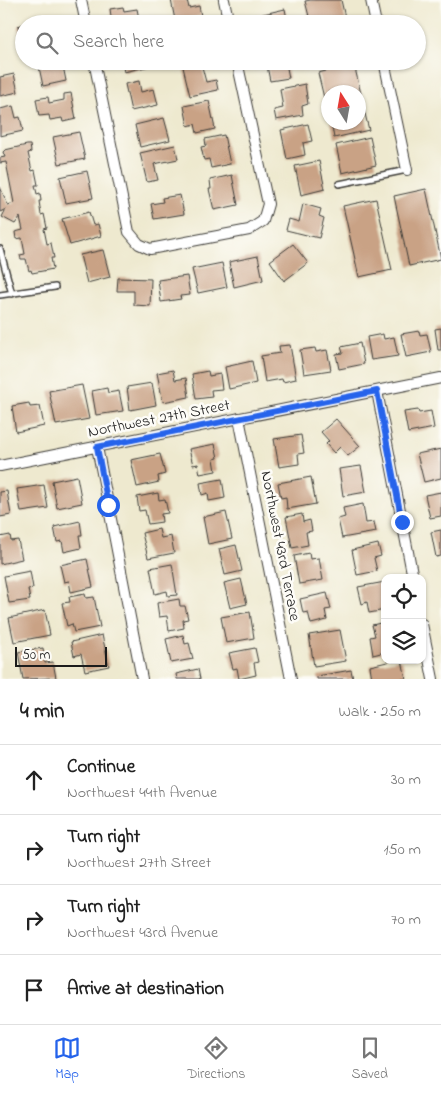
<!DOCTYPE html>
<meta charset="utf-8">
<style>
:root{--surface:#fff;--page:#f2f2f2;--text:#222;--muted:#767676;--line:#e0e0e0;--accent:#2563eb}
body{margin:0;font-family:"Indie Flower",sans-serif;background:var(--page);color:var(--text)}
.controls{position:absolute;right:15px;bottom:15px;display:grid;overflow:hidden;border-radius:10px;box-shadow:0 1px 4px #0004}
.controls button{width:45px;height:45px;display:grid;place-items:center;padding:0;border:0;border-bottom:1px solid var(--line);background:var(--surface);color:var(--text);font:25px sans-serif}
.compass{position:absolute;left:321px;top:85px;width:45px;height:45px;border-radius:50%;background:var(--surface);box-shadow:0 1px 4px #0004;rotate:349deg}
.scale{position:absolute;left:15px;bottom:12px;width:92px;box-sizing:border-box;padding-left:5px;border:2px solid #1c1c1c;border-top:0;font-size:14px;line-height:18px;white-space:nowrap;color:#1c1c1c;-webkit-text-stroke:4px #fdfcf7;paint-order:stroke}
.stop{position:absolute;width:15px;height:15px;margin:-11px;border:4px solid #2563eb;border-radius:50%;background:#fff}
.stop.end{background:#2563eb;border-color:#fff;box-shadow:0 1px 5px #0008}
.list{margin:0;padding:0;list-style:none}
h2{display:flex;justify-content:space-between;align-items:center;height:65px;margin:0;padding:0 20px;font-size:21px}
h2 small{font-size:16px;font-weight:400;color:var(--muted)}
.list li{display:grid;grid-template-columns:32px 1fr auto;gap:15px;align-items:center;box-sizing:border-box;height:70px;padding:0 20px;border-top:1px solid var(--line)}
.list b{display:block;font-size:19px;white-space:nowrap}
.list p{margin:0;font-size:16px;white-space:nowrap;color:var(--muted)}
.list em{font-size:16px;font-style:normal;color:var(--muted)}
.icon{flex:none;width:28px;height:28px;fill:none;stroke:currentColor;stroke-width:2;stroke-linecap:round;stroke-linejoin:round}
.map{position:relative;flex:none;width:441px;height:679px;overflow:hidden}
.search{position:absolute;background:var(--surface);box-shadow:0 1px 4px #0004;left:15px;right:15px;top:15px;height:55px;display:flex;align-items:center;gap:12px;box-sizing:border-box;padding:0 18px;border-radius:28px;color:var(--muted);font-size:19px}
.sheet{height:345px;background:var(--surface)}
nav{display:flex;justify-content:space-around;align-items:center;box-sizing:border-box;height:70px;border-top:1px solid var(--line);background:var(--surface);font-size:14px;color:var(--muted)}
nav a{display:grid;justify-items:center;gap:2px}
nav .on{color:var(--accent)}
.map>svg:first-child{display:block}
.building{fill:#c9a285}
.lines{fill:none;stroke-linecap:round;stroke-linejoin:round}
.lane-casing{stroke:#3c3b37;stroke-width:8}
.street-casing{stroke:#3c3b37;stroke-width:12}
.lane{stroke:#fff;stroke-width:5}
.street{stroke:#fff;stroke-width:10}
.route{stroke:#2563eb;stroke-width:6}
.labels{text-anchor:middle;dominant-baseline:central;stroke-width:5;stroke-linejoin:round;paint-order:stroke}
.street-label{font-size:16px;fill:#1c1c1c;stroke:#fdfcf7}
</style>
<div class="map">
<svg width="441" height="679" viewBox="0 0 441 679">
<rect width="100%" height="100%" fill="#fdfcf7"/>
<filter id="ink" filterUnits="userSpaceOnUse"><feTurbulence type="fractalNoise" baseFrequency=".02" numOctaves="2"/><feDisplacementMap in="SourceGraphic" scale="10" xChannelSelector="R" yChannelSelector="G"/><feConvolveMatrix kernelMatrix="1 2 1 2 8 2 1 2 1" color-interpolation-filters="sRGB"/></filter>
<filter id="wash" filterUnits="userSpaceOnUse"><feTurbulence type="fractalNoise" baseFrequency=".0096" numOctaves="4" result="noise"/><feDisplacementMap in="SourceGraphic" scale="20" xChannelSelector="R" yChannelSelector="G"/><feGaussianBlur stdDeviation="1.12" result="paint"/><feColorMatrix in="noise" values="0 0 0 0 0 0 0 0 0 0 0 0 0 0 0 0 0 1.4 0 .05"/><feComposite in="paint" operator="in"/></filter>
<g filter="url(#wash)">
<rect width="100%" height="100%" fill="#eee9cf"/>
<g id="blocks">
<path class="building" d="M 171,0 L 187,0 L 189,8 L 199,6 L 201,16 L 175,20 Z
M 311,0 L 341,0 L 346,22 L 336,24 L 311,24 L 305,1 Z
M 123,7 L 124,11 L 137,9 L 140,24 L 112,24 L 110,9 Z
M 285,9 L 288,24 L 257,24 L 255,16 Z
M 54,17 L 56,24 L 29,24 L 29,23 Z
M 24,24 L 24,47 L 23,48 L 18,26 Z
M 41,61 L 62,61 L 66,81 L 43,86 L 39,67 L 42,67 Z
M 122,61 L 149,61 L 150,66 L 124,72 Z
M 266,61 L 291,61 L 286,63 L 289,78 L 270,81 Z
M 316,61 L 339,61 L 339,62 L 318,67 Z
M 201,63 L 206,82 L 216,80 L 218,90 L 190,96 L 183,67 Z
M 354,64 L 361,94 L 358,95 L 358,92 L 328,92 L 328,101 L 325,102 L 318,73 Z
M 14,74 L 18,92 L 0,96 L 0,77 Z
M 139,81 L 141,92 L 154,89 L 158,105 L 131,111 L 125,84 Z
M 305,84 L 308,104 L 302,106 L 303,115 L 276,120 L 274,110 L 283,108 L 280,89 Z
M 71,93 L 76,119 L 63,122 L 62,118 L 50,120 L 49,115 L 39,116 L 36,99 L 48,97 L 49,103 L 64,100 L 64,94 Z
M 209,101 L 215,129 L 197,133 L 195,124 L 188,126 L 184,106 Z
M 362,102 L 369,130 L 334,138 L 331,122 L 358,122 L 358,103 Z
M 13,106 L 16,118 L 20,117 L 23,131 L 0,136 L 0,109 Z
M 164,118 L 170,140 L 140,147 L 135,125 Z
M 308,124 L 312,141 L 303,143 L 305,155 L 287,159 L 281,130 Z
M 79,132 L 85,159 L 59,164 L 53,137 Z
M 224,135 L 230,164 L 211,168 L 209,159 L 204,160 L 201,147 L 206,146 L 205,139 Z
M 370,137 L 376,165 L 342,173 L 336,145 Z
M 27,145 L 30,145 L 31,152 L 28,153 L 32,171 L 35,170 L 38,185 L 35,185 L 37,194 L 40,193 L 41,201 L 39,201 L 41,215 L 44,214 L 47,228 L 44,229 L 47,244 L 51,243 L 54,258 L 51,258 L 53,269 L 32,273 L 31,270 L 29,271 L 26,259 L 21,259 L 20,255 L 25,254 L 22,238 L 16,239 L 15,232 L 23,230 L 20,217 L 15,224 L 2,217 L 6,209 L 0,212 L 0,187 L 8,205 L 14,203 L 6,162 L 0,163 L 0,158 L 5,157 L 3,152 L 5,150 Z
M 175,145 L 178,159 L 154,164 L 158,180 L 147,182 L 140,153 Z
M 319,161 L 325,189 L 301,195 L 295,166 Z
M 87,171 L 93,198 L 66,203 L 60,177 Z
M 232,175 L 238,205 L 214,210 L 209,189 L 211,189 L 210,180 Z
M 426,189 L 441,259 L 409,266 L 394,196 Z
M 180,195 L 184,214 L 154,219 L 151,204 L 163,202 L 162,198 Z
M 376,199 L 392,270 L 359,277 L 343,206 Z
M 303,204 L 321,209 L 319,216 L 324,218 L 319,238 L 286,230 L 289,219 L 299,222 Z
M 89,212 L 93,225 L 98,224 L 101,236 L 70,245 L 62,219 Z
M 293,244 L 308,263 L 284,281 L 270,261 Z
M 103,250 L 110,277 L 87,283 L 80,255 Z
M 258,256 L 263,280 L 234,287 L 229,262 Z
M 222,263 L 227,287 L 198,293 L 192,269 Z
M 187,276 L 190,295 L 180,296 L 181,299 L 161,302 L 158,280 Z
M 118,278 L 151,279 L 150,306 L 134,305 L 134,291 L 117,291 Z
M 441,328 L 441,350 L 438,350 L 435,329 Z
M 419,331 L 420,335 L 427,334 L 431,352 L 406,357 L 401,334 Z
M 383,334 L 384,339 L 394,337 L 398,356 L 371,360 L 367,337 Z
M 360,343 L 364,364 L 339,369 L 336,354 L 343,353 L 341,347 Z
M 290,345 L 296,379 L 283,382 L 282,379 L 265,382 L 261,356 L 280,353 L 279,346 Z
M 315,348 L 316,352 L 327,350 L 331,370 L 304,374 L 300,350 Z
M 252,361 L 256,383 L 229,389 L 225,367 Z
M 173,370 L 175,380 L 186,378 L 189,397 L 163,402 L 157,373 Z
M 208,371 L 209,376 L 220,374 L 222,389 L 211,390 L 212,397 L 196,399 L 192,374 Z
M 152,383 L 156,405 L 130,410 L 127,387 Z
M 82,385 L 89,419 L 56,425 L 49,391 Z
M 107,388 L 108,393 L 119,391 L 123,411 L 96,415 L 92,391 Z
M 29,403 L 30,407 L 40,406 L 44,426 L 16,432 L 12,406 Z
M 418,410 L 419,413 L 431,411 L 434,428 L 408,433 L 404,412 Z
M 336,419 L 360,446 L 348,456 L 340,447 L 334,453 L 326,444 L 329,441 L 321,432 Z
M 301,435 L 304,453 L 298,454 L 299,464 L 279,467 L 274,439 Z
M 215,444 L 218,458 L 214,459 L 216,471 L 200,474 L 198,464 L 193,465 L 189,449 Z
M 441,449 L 441,478 L 424,482 L 417,454 Z
M 160,454 L 165,474 L 158,476 L 159,482 L 137,487 L 131,460 Z
M 361,466 L 366,492 L 343,496 L 339,469 Z
M 77,476 L 82,503 L 57,508 L 52,481 Z
M 311,477 L 316,504 L 287,509 L 286,497 L 281,498 L 278,483 Z
M 222,479 L 225,498 L 209,501 L 208,493 L 202,495 L 200,483 Z
M 44,485 L 48,508 L 21,512 L 17,489 Z
M 7,491 L 11,515 L 0,517 L 0,492 Z
M 441,492 L 441,516 L 430,518 L 425,495 Z
M 158,493 L 159,500 L 165,499 L 168,513 L 161,514 L 162,522 L 148,524 L 145,510 L 139,511 L 137,497 Z
M 363,504 L 366,523 L 374,522 L 376,532 L 342,538 L 338,519 L 345,517 L 343,508 Z
M 226,512 L 232,539 L 208,544 L 203,517 Z
M 302,514 L 303,522 L 310,520 L 312,531 L 306,532 L 308,545 L 292,548 L 286,517 Z
M 80,521 L 82,535 L 79,535 L 81,548 L 64,552 L 62,541 L 57,542 L 54,527 Z
M 159,529 L 161,538 L 171,536 L 174,553 L 148,558 L 142,533 Z
M 441,530 L 441,556 L 436,557 L 431,532 Z
M 10,535 L 11,541 L 18,540 L 22,559 L 0,564 L 0,537 Z
M 378,544 L 381,556 L 374,558 L 377,571 L 357,575 L 352,550 Z
M 236,545 L 242,571 L 225,575 L 219,549 Z
M 309,553 L 310,559 L 319,558 L 323,580 L 299,584 L 294,556 Z
M 87,559 L 93,587 L 71,592 L 69,581 L 64,582 L 60,565 Z
M 172,564 L 177,595 L 168,596 L 167,591 L 155,594 L 150,568 Z
M 30,571 L 33,588 L 28,589 L 30,600 L 9,603 L 4,576 Z
M 241,579 L 247,604 L 230,608 L 224,583 Z
M 385,582 L 385,610 L 369,613 L 367,602 L 362,604 L 358,587 Z
M 327,593 L 331,609 L 325,610 L 327,620 L 311,624 L 308,612 L 303,613 L 300,599 Z
M 85,594 L 86,598 L 94,597 L 100,627 L 74,632 L 72,624 L 67,626 L 62,603 L 70,602 L 69,597 Z
M 179,599 L 180,606 L 185,606 L 188,619 L 183,620 L 184,628 L 169,631 L 167,616 L 159,617 L 157,603 Z
M 45,610 L 50,635 L 14,642 L 9,618 Z
M 250,612 L 254,638 L 226,643 L 221,617 Z
M 385,622 L 385,652 L 373,655 L 370,637 L 375,636 L 372,625 Z
M 340,630 L 346,661 L 314,666 L 309,635 Z
M 102,635 L 109,666 L 85,671 L 81,654 L 74,656 L 71,642 Z
M 183,635 L 185,644 L 189,643 L 193,659 L 171,663 L 166,639 Z
M 43,648 L 45,663 L 53,662 L 56,678 L 23,679 L 18,652 Z
M 255,648 L 258,662 L 254,663 L 256,675 L 239,679 L 237,668 L 233,669 L 229,653 Z
M 396,660 L 402,660 L 406,679 L 372,679 L 370,666 Z
M 198,669 L 200,679 L 177,679 L 176,674 Z
M 351,670 L 353,679 L 317,679 L 317,676 Z"/>
</g>
</g>
<g filter="url(#ink)">
<use href="#blocks" fill-opacity="0" stroke="#3c3b37" stroke-width="1"/>
<g class="lines">
<g class="lane-casing">
<path id="lane" d="M 339,184 L 407,170
M 0,249 L 12,294
M 0,295 L 55,287"/>
</g>
<g class="street-casing">
<path id="street" d="M 81,0 L 86,24
M 224,0 L 229,24
M 371,0 L 376,24
M 94,61 L 129,232 L 139,244 L 150,249 L 249,230 L 263,221 L 268,204 L 237,61
M 384,61 L 407,170
M 377,391 L 413,578
M 239,418 L 291,679
M 97,447 L 142,679
M 0,466 L 441,378
M 422,624 L 433,679"/>
</g>
<use href="#lane" class="lane"/>
<use href="#street" class="street"/>
</g>
</g>
<g class="lines" filter="url(#ink)">
<path class="route" d="M 108,505 L 97,447 L 377,391 L 402,522"/>
</g>
<g class="labels">
<g class="street-label">
<text transform="translate(159 419) rotate(-11)">Northwest 27th Street</text>
<text transform="translate(280 546) rotate(79)">Northwest 43rd Terrace</text>
</g>
</g>
</svg>
<div class="controls">
<button><svg class="icon" aria-label="locate" viewBox="0 0 24 24"><circle cx="12" cy="12" r="6"/><path d="M12 2v4M12 18v4M2 12h4M18 12h4"/></svg></button>
<button><svg class="icon" aria-label="layers" viewBox="0 0 24 24"><path d="M12 4l9 5-9 5-9-5zM3 14l9 5 9-5"/></svg></button>
</div>
<svg class="compass" viewBox="-18 -18 36 36"><path d="M0-13l5 13h-10z" fill="#e53935"/><path d="M0 13l5-13h-10z" fill="#767676"/></svg>
<div class="scale">50 m</div>
<div class="stop" style="left:108px;top:505px"></div>
<div class="stop end" style="left:402px;top:522px"></div>
<div class="search"><svg class="icon" aria-label="search" viewBox="0 0 24 24"><circle cx="10" cy="10" r="6"/><path d="M15 15l6 6"/></svg>Search here</div>
</div>
<section class="sheet">
<h2>4 min<small>Walk · 250 m</small></h2>
<ul class="list">
<li><svg class="icon" aria-label="ahead" viewBox="0 0 24 24"><path d="M12 20V5M6 11l6-6 6 6"/></svg><div><b>Continue</b><p>Northwest 44th Avenue</p></div><em>30 m</em></li>
<li><svg class="icon" aria-label="right" viewBox="0 0 24 24"><path d="M7 20v-9h11M14 6l5 5-5 5"/></svg><div><b>Turn right</b><p>Northwest 27th Street</p></div><em>150 m</em></li>
<li><svg class="icon" aria-label="right" viewBox="0 0 24 24"><path d="M7 20v-9h11M14 6l5 5-5 5"/></svg><div><b>Turn right</b><p>Northwest 43rd Avenue</p></div><em>70 m</em></li>
<li><svg class="icon" aria-label="arrive" viewBox="0 0 24 24"><path d="M6 21V4h12l-3 4 3 4H6"/></svg><div><b>Arrive at destination</b></div></li>
</ul>
</section>
<nav>
<a class="on"><svg class="icon" aria-label="map" viewBox="0 0 24 24"><path d="M3 6l6-2 6 2 6-2v14l-6 2-6-2-6 2zM9 4v14M15 6v14"/></svg>Map</a>
<a><svg class="icon" aria-label="directions" viewBox="0 0 24 24"><path d="M12 3l9 9-9 9-9-9zM9 14v-3h6M13 9l2 2-2 2"/></svg>Directions</a>
<a><svg class="icon" aria-label="saved" viewBox="0 0 24 24"><path d="M7 4h10v16l-5-4-5 4z"/></svg>Saved</a>
</nav>
